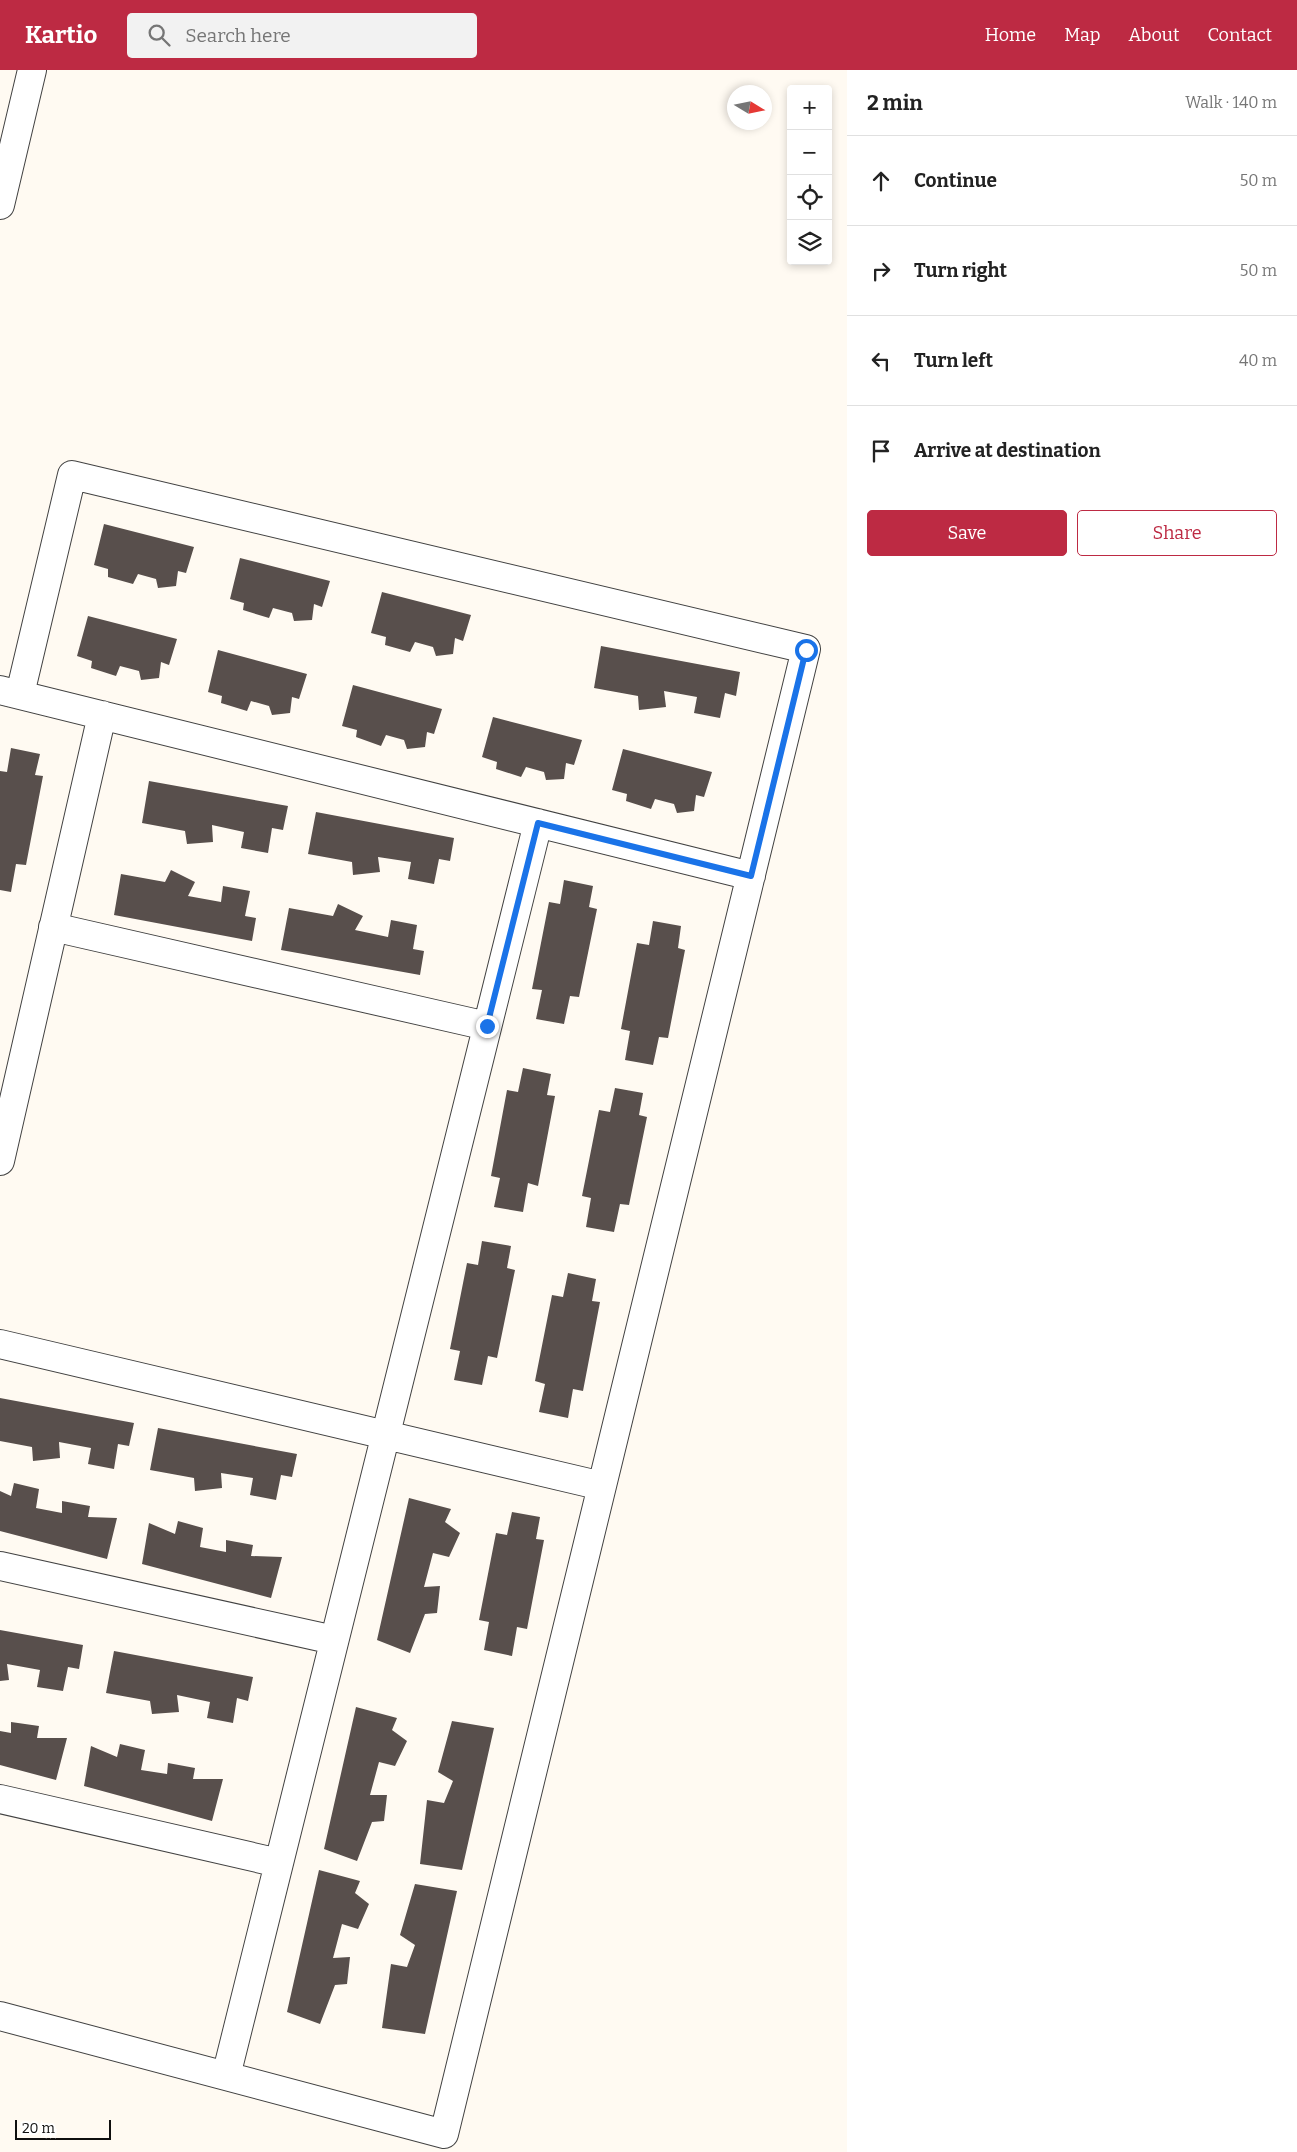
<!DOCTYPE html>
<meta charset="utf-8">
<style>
:root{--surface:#fff;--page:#f2f2f2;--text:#222;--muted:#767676;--line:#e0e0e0;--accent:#bd2a43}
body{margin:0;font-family:Bitter,serif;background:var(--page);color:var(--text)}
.controls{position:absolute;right:15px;top:15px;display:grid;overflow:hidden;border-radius:5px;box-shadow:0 2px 8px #0003}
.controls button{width:45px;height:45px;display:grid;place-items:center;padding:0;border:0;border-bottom:1px solid var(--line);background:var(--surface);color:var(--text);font:25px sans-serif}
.compass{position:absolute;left:727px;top:15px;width:45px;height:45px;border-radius:50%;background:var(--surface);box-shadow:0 2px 8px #0003;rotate:100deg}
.scale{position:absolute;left:15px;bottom:12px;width:96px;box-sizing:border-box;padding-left:5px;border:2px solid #0f0f0f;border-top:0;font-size:14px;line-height:18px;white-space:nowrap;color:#0f0f0f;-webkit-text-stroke:4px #fff;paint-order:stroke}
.stop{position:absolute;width:15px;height:15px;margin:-11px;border:4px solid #1a73e8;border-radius:50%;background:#fff}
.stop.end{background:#1a73e8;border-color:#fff;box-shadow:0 1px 5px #0008}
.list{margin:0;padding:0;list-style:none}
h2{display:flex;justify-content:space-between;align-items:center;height:65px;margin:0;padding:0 20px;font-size:21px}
h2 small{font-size:16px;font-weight:400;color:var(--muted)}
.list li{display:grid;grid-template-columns:32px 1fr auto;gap:15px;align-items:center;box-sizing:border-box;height:90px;padding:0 20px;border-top:1px solid var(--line)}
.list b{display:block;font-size:19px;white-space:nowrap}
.list em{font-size:16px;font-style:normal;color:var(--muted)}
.actions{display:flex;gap:10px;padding:15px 20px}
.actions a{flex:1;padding:11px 0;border:1px solid var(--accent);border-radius:5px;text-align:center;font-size:18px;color:var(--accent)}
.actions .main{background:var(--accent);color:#fff}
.icon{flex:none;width:28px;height:28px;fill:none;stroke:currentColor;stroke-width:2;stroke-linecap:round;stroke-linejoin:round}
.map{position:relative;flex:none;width:847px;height:2082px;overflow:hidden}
header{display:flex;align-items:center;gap:30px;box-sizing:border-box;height:70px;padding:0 25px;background:var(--accent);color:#fff}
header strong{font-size:24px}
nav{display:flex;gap:28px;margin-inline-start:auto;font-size:18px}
.search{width:350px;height:45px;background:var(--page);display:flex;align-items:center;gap:12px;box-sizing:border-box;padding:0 18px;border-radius:5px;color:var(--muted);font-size:19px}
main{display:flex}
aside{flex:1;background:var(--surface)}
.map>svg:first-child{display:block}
.building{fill:#584f4c}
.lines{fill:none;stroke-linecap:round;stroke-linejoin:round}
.street-casing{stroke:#424242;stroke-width:30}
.street{stroke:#fff;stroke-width:28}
.route{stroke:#1a73e8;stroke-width:6}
</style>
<header>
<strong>Kartio</strong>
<div class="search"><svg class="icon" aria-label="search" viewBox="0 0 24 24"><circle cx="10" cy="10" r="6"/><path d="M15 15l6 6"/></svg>Search here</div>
<nav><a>Home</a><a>Map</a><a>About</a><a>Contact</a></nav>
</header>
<main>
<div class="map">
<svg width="847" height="2082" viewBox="0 0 847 2082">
<rect width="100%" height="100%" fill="#fffaf2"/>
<path class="building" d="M 104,454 L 194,477 L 186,503 L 178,501 L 176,516 L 158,518 L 156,509 L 138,504 L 133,514 L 108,507 L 108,499 L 94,495 Z
M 240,488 L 330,511 L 322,537 L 314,534 L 312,550 L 294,551 L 292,543 L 273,538 L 269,548 L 243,540 L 244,533 L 230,529 Z
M 382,522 L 471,545 L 463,571 L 455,568 L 453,584 L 436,586 L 433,577 L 415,572 L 410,582 L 385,575 L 386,567 L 371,563 Z
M 88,546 L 177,569 L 169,595 L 161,592 L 159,608 L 141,610 L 139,601 L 120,596 L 116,606 L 91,598 L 92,591 L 77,586 Z
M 601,576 L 740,602 L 736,626 L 725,623 L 720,648 L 694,643 L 697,627 L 664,621 L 666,637 L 639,640 L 638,626 L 594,618 Z
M 218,580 L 307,604 L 299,629 L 292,627 L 290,643 L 272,645 L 269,636 L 251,631 L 247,641 L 221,633 L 222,626 L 208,622 Z
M 353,615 L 442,639 L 434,664 L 427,662 L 425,677 L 407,679 L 404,670 L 386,665 L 381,676 L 356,667 L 357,660 L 342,656 Z
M 493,647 L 582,670 L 574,695 L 566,693 L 564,709 L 546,710 L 544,702 L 526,697 L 521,707 L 496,699 L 497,692 L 482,687 Z
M 11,678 L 40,684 L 35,705 L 43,706 L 26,795 L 16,794 L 11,822 L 0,820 L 0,701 L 7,702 Z
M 623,679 L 712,702 L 704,727 L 696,725 L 694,741 L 677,743 L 674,734 L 655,729 L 651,739 L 626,731 L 627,724 L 612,720 Z
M 149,711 L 288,736 L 283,760 L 272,758 L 268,783 L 241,778 L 244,762 L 212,755 L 213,772 L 187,774 L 185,761 L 142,753 Z
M 316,742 L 454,768 L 450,791 L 439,789 L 434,814 L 408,809 L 411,792 L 378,787 L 380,802 L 353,805 L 352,792 L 308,784 Z
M 171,800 L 195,812 L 188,826 L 221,832 L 223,816 L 250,821 L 245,846 L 256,848 L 252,871 L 114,845 L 121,804 L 165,812 Z
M 564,810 L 593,816 L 589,837 L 597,839 L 579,927 L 570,926 L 564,954 L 536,949 L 542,920 L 532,919 L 549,832 L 560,834 Z
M 338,834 L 363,846 L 355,860 L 388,867 L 391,850 L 417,855 L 413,879 L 424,881 L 420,905 L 281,880 L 289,838 L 333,846 Z
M 653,851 L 681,856 L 678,878 L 685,880 L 668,968 L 659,967 L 653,995 L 625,990 L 630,961 L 621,959 L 637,873 L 649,875 Z
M 523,998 L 551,1004 L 547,1025 L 555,1026 L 538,1116 L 528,1113 L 523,1142 L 494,1137 L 500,1108 L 491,1106 L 507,1020 L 518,1022 Z
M 615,1018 L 643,1023 L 639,1045 L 647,1047 L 629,1135 L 620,1134 L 614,1162 L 586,1157 L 591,1128 L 582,1126 L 599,1040 L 610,1042 Z
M 482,1171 L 511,1176 L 507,1198 L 515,1200 L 497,1288 L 488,1286 L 482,1315 L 454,1310 L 460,1281 L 450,1279 L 467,1193 L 478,1195 Z
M 568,1203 L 596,1209 L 592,1231 L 600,1232 L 583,1321 L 573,1319 L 568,1348 L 539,1342 L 545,1314 L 535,1311 L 552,1225 L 563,1227 Z
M 0,1328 L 134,1353 L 129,1376 L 118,1374 L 114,1399 L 88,1394 L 91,1378 L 59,1372 L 60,1388 L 33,1391 L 32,1377 L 0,1371 Z
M 158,1358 L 297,1384 L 292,1407 L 281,1405 L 276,1430 L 250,1425 L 253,1408 L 221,1403 L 222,1418 L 195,1421 L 194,1408 L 150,1400 Z
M 14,1413 L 39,1419 L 36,1438 L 62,1443 L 62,1431 L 90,1436 L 88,1447 L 117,1448 L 107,1489 L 0,1461 L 0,1421 L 11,1426 Z
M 409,1428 L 451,1439 L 445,1452 L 460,1463 L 449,1487 L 433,1483 L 424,1517 L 440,1516 L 437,1543 L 425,1544 L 410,1583 L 377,1570 Z
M 512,1442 L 540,1447 L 536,1469 L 544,1470 L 527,1559 L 517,1557 L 512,1586 L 484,1580 L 489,1552 L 479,1550 L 496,1463 L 507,1465 Z
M 178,1451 L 203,1458 L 200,1477 L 226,1482 L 226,1470 L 253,1475 L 251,1486 L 282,1487 L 271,1528 L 142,1494 L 149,1453 L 175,1464 Z
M 0,1560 L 83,1575 L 79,1599 L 68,1597 L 63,1621 L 37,1617 L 40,1600 L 7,1594 L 9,1610 L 0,1611 Z
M 114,1581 L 253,1607 L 248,1631 L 237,1628 L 233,1653 L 207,1648 L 210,1632 L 177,1625 L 179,1642 L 152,1644 L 150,1631 L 106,1623 Z
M 356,1637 L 397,1648 L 392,1660 L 407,1671 L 395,1696 L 379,1692 L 370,1725 L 387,1725 L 384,1751 L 372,1752 L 357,1791 L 324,1779 Z
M 452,1651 L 494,1658 L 462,1800 L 420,1794 L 427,1730 L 444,1733 L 453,1711 L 438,1702 Z
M 11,1652 L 39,1656 L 37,1668 L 67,1668 L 56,1710 L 0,1695 L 0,1661 L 11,1663 Z
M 120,1674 L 145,1680 L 141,1700 L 167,1704 L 168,1693 L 195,1698 L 193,1709 L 223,1709 L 212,1751 L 84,1716 L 91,1676 L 117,1687 Z
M 319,1800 L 360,1811 L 355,1823 L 369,1834 L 358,1859 L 342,1854 L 333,1888 L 350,1887 L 347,1914 L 335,1915 L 320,1954 L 287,1942 Z
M 415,1814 L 457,1821 L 425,1964 L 382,1958 L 391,1894 L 407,1897 L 415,1875 L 400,1865 Z"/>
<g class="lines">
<g class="street-casing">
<path id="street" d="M 0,135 L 32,0
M 0,620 L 751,806
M 53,857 L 487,956
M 0,1091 L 102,645
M 0,1274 L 602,1416
M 0,1496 L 334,1570
M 0,1729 L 279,1793
M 0,1946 L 444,2064 L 806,579 L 72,405 L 20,624
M 226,2006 L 538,753"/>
</g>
<use href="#street" class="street"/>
</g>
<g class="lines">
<path class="route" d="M 487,956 L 538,753 L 751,806 L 806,580"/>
</g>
</svg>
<div class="controls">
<button>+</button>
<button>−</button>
<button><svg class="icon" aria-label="locate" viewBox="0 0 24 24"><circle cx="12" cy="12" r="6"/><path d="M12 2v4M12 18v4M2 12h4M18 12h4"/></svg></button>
<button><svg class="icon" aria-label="layers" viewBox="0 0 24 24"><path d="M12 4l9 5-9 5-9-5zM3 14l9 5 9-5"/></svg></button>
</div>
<svg class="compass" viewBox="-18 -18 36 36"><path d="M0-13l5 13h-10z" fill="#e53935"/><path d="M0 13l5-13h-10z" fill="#767676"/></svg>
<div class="scale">20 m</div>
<div class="stop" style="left:806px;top:580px"></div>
<div class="stop end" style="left:487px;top:956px"></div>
</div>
<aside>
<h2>2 min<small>Walk · 140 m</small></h2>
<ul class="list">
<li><svg class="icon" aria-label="ahead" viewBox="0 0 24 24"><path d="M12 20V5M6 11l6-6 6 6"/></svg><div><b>Continue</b></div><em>50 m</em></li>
<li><svg class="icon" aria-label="right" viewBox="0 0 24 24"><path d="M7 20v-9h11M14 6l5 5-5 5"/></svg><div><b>Turn right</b></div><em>50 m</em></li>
<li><svg class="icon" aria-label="left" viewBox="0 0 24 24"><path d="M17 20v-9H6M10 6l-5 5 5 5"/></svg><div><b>Turn left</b></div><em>40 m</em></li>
<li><svg class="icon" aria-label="arrive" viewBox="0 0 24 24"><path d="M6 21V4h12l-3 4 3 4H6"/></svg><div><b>Arrive at destination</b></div></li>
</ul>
<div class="actions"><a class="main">Save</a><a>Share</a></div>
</aside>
</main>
